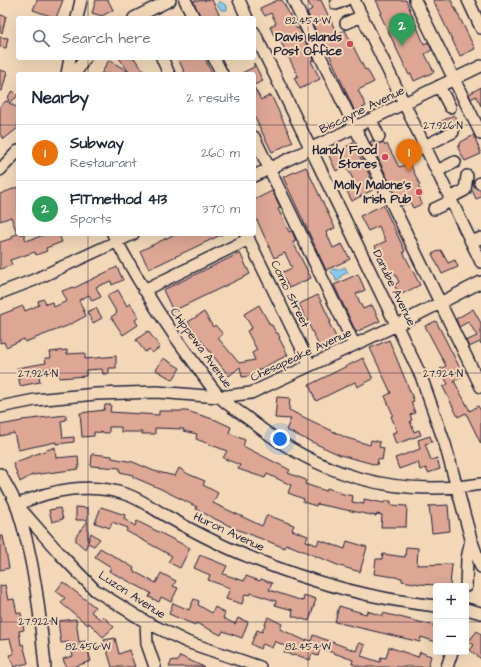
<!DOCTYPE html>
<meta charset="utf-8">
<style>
:root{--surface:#fff;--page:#f6f6f7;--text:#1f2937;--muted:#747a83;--line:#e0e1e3;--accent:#d1495b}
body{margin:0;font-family:"Architects Daughter",sans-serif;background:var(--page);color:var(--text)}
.controls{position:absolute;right:12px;bottom:12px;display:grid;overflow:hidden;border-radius:4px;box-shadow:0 4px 16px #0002}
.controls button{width:36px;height:36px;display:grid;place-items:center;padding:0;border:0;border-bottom:1px solid var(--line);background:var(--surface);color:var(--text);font:20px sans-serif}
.you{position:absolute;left:280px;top:439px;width:14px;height:14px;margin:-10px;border:3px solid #fff;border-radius:50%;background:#1a73e8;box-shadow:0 0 0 6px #1a73e833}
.badge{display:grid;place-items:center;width:26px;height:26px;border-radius:50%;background:var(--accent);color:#fff;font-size:13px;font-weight:700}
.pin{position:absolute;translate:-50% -33px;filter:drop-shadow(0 1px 2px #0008)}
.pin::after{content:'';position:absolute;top:21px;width:14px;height:12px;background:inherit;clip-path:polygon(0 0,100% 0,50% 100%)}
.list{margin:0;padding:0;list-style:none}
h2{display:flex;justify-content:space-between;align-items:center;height:52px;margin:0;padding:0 16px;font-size:17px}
h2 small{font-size:13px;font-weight:400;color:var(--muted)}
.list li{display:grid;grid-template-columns:26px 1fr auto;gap:12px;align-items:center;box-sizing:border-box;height:56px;padding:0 16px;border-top:1px solid var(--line)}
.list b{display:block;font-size:15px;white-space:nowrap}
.list p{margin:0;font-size:13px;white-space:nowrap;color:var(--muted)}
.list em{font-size:13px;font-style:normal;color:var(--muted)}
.icon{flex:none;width:22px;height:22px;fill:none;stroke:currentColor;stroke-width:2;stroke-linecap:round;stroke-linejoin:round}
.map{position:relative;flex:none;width:481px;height:667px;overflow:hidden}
.search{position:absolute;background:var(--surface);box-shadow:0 4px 16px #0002;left:16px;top:16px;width:240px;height:44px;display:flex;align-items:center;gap:10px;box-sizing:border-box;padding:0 14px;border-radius:4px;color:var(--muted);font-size:15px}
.panel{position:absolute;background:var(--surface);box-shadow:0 4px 16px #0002;left:16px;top:72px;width:240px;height:164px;border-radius:4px}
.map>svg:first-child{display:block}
.water{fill:#87c9e8;stroke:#5f86a3}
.building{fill:#dda695;stroke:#22223b}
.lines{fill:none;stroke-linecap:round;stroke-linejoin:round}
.minor-tunnel{stroke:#c8b4a0;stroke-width:11;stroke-dasharray:11 5.5;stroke-linecap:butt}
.minor-casing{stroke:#22223b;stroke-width:14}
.minor{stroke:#f2d8b9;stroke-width:11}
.ticks{fill:none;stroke:#22223b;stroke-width:1;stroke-opacity:0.45}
.poi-dot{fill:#d1495b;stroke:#f2d8b9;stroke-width:1.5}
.labels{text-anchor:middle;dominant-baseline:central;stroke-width:4;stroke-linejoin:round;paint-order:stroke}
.poi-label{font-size:12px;font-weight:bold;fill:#22223b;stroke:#f2d8b9;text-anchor:end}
.street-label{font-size:12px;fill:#22223b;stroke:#f2d8b9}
.ticks-label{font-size:10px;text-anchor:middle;fill:#22223b;stroke:#f2d8b9;stroke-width:4;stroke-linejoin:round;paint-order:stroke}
</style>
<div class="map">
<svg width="481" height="667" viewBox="0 0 481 667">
<rect width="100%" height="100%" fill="#f2d8b9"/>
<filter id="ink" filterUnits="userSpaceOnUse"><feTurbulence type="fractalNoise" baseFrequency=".025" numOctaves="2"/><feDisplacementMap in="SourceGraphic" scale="8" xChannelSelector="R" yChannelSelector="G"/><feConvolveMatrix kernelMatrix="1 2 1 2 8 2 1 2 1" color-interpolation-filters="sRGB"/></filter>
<g filter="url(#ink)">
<path class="water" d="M 219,1 L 227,6 L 227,10 L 221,10 L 217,4 Z
M 345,267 L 348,273 L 342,275 L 338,281 L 336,281 L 335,276 L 331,272 L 332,269 L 338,270 Z"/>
<path class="building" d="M 37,0 L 63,0 L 56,18 L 33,10 Z
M 96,0 L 108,0 L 113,10 L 102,16 L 92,13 Z
M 212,0 L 221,18 L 201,18 L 193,1 Z
M 278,0 L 282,0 L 297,29 L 299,28 L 314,60 L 311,61 L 320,79 L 300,89 L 294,78 L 298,76 L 277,34 L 274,36 L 270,27 L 276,23 L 271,13 L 265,16 L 260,8 Z
M 307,0 L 321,0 L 337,34 L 345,30 L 365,70 L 367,69 L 374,82 L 358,90 L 366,106 L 355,112 L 327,49 L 325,50 L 307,12 L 312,9 Z
M 376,0 L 406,0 L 424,44 L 428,42 L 432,50 L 425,54 L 434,72 L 414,81 L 411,74 L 409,75 L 380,14 L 382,13 Z
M 433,0 L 451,0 L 475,49 L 460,56 Z
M 0,15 L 6,16 L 2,33 L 0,32 Z
M 0,37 L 8,38 L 6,48 L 0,47 Z
M 119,58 L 134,58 L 146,74 L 101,74 L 109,60 L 129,72 Z
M 178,58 L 205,58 L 212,74 L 185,74 Z
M 254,63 L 263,81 L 254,85 L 254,74 L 240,74 L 254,67 Z
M 0,70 L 7,72 L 2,91 L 0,91 Z
M 254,87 L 261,100 L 271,95 L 293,142 L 272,152 L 254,116 Z
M 481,87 L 481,106 L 476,96 L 471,99 L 469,94 Z
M 13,91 L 18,96 L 9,103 L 18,108 L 18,128 L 4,139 L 0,134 L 0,106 L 6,101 L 8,102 L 9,95 Z
M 454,115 L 458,123 L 442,130 L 438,123 Z
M 474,135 L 481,154 L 465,161 L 458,148 L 461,142 Z
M 373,140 L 378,144 L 383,142 L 385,146 L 387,144 L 399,167 L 410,164 L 420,185 L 418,186 L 423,195 L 419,197 L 422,204 L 413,208 L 410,202 L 401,206 L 370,142 Z
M 353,143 L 376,188 L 352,201 L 344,186 L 354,181 L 346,166 L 336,171 L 329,156 Z
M 306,167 L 335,228 L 326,232 L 333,248 L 342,244 L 350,259 L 326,270 L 283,177 Z
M 473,183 L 476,189 L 481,190 L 481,197 L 476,199 L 472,190 Z
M 18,187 L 18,233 L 17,233 L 11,217 L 0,221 L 0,194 Z
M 272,191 L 281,208 L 278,209 L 289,232 L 292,231 L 296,241 L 293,242 L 311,278 L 289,288 L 281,273 L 292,268 L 285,253 L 274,258 L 257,220 L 254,221 L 254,200 Z
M 383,205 L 405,251 L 403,252 L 420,285 L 400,295 L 394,285 L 399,282 L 394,272 L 389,274 L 375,246 L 386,241 L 381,231 L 379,226 L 368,231 L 360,216 Z
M 17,234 L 24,234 L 26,241 L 47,234 L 59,234 L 62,242 L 46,248 L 47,251 L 36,255 L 35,252 L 10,260 L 12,265 L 0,269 L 0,242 L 13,238 L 12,236 Z
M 175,234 L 223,234 L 149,269 L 140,251 Z
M 441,250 L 448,263 L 455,260 L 458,267 L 442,274 L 432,254 Z
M 240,253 L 250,274 L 173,311 L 163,290 Z
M 117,267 L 123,280 L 112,285 L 111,281 L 96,287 L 101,297 L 92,301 L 89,295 L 79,300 L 86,316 L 67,326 L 25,342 L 24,339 L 6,347 L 4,342 L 0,343 L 0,315 L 23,306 L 25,311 L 39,305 L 38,301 L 44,299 L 46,304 L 52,302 L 54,307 L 67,301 L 62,291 L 73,287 L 74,288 Z
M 358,274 L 365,290 L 356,294 L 363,309 L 372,305 L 380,321 L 356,332 L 334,285 Z
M 118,290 L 127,306 L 130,303 L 139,317 L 135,320 L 138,325 L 123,335 L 111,317 L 117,313 L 107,296 Z
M 318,295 L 331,322 L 329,323 L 337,339 L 320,348 L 299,304 Z
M 259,305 L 270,325 L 272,325 L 276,333 L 278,333 L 280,338 L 279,338 L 288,355 L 254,372 L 255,375 L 242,377 L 240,367 L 229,376 L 196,334 L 188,322 L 204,312 L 213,327 L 215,325 L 223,334 L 218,338 L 239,363 L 255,360 L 252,353 L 257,350 L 247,331 L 252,328 L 244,314 Z
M 96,308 L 102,318 L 93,323 L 87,312 Z
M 473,309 L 481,323 L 481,344 L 480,342 L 469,347 L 466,341 L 477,336 L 470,324 L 468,322 L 459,327 L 456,319 Z
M 436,321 L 464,376 L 454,381 L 470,411 L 478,406 L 481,411 L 481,444 L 466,413 L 458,417 L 443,387 L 448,384 L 440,369 L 446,366 L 425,326 Z
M 148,331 L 160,347 L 152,353 L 149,349 L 145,352 L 136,340 Z
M 389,340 L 414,401 L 411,402 L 415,413 L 410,415 L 412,420 L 410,421 L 414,432 L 419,430 L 421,435 L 396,444 L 392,433 L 397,432 L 391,416 L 393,415 L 385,396 L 391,393 L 370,348 Z
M 67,350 L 67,354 L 85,353 L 85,359 L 116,356 L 116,368 L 109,368 L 109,374 L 103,374 L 102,369 L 86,370 L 86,376 L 59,378 L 58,368 L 38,370 L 40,382 L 20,386 L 17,368 L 46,363 L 45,358 L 51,358 L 50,352 Z
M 163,358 L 180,368 L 173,380 L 156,370 Z
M 363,358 L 373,379 L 357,387 L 355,382 L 316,401 L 309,385 Z
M 277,397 L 290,398 L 289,410 L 347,438 L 370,445 L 371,440 L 380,442 L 379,447 L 384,448 L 382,460 L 378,459 L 377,465 L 340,455 L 286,430 L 291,419 L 275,418 Z
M 105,405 L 111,405 L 110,412 L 159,415 L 159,411 L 187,411 L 216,420 L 231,427 L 229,433 L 245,440 L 243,446 L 290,470 L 288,473 L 306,480 L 305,484 L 326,491 L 327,488 L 333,490 L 340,491 L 339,493 L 353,496 L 352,502 L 364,504 L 364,499 L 384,503 L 385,501 L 391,501 L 391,505 L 407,506 L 406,527 L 381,527 L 382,515 L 377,514 L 376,516 L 317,504 L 316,506 L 303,502 L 304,499 L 288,493 L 291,485 L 267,474 L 265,478 L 238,469 L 240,465 L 223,458 L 227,451 L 196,439 L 197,434 L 183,431 L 184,429 L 155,428 L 155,434 L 142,434 L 142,432 L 121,432 L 121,427 L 109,427 L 109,433 L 94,432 L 94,436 L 82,437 L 80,413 L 104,410 Z
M 66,415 L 66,420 L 61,421 L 63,438 L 74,437 L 74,442 L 56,444 L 56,442 L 18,450 L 14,433 L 0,436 L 0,425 L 22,421 L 22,420 Z
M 430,436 L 432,442 L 425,444 L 431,460 L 437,458 L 440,469 L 428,473 L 426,468 L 420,470 L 418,462 L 399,469 L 395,458 L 420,449 L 418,440 Z
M 55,447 L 56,458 L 78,456 L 79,469 L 32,475 L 20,482 L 13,463 Z
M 92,454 L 112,456 L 112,458 L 133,462 L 154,471 L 175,476 L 179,468 L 188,474 L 205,481 L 203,485 L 218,493 L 213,503 L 262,526 L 267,515 L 294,525 L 292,530 L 308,536 L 306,541 L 317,545 L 319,540 L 345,549 L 347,541 L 367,547 L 360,572 L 340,566 L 286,544 L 285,548 L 236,529 L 211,517 L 196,509 L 197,507 L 161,489 L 133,477 L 133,475 L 120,472 L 120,468 L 91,466 Z
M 448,505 L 450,531 L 432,533 L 429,506 Z
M 76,507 L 88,508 L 88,520 L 76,520 Z
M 101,507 L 125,515 L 124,519 L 135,526 L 137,521 L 190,548 L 180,568 L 168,562 L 172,556 L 126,531 L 128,528 L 112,522 L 110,528 L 95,523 Z
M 60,508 L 63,519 L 52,522 L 49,510 Z
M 88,521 L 88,542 L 91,533 L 100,539 L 94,546 L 88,543 L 85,549 L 76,541 L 76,536 Z
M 0,536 L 3,536 L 9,568 L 0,570 Z
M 406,547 L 418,548 L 417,565 L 452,564 L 450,586 L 420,584 L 402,581 L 402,578 L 374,574 L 376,559 L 382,559 L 383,554 L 405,557 Z
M 100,548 L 134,568 L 133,571 L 156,583 L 161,573 L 176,581 L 173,586 L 178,588 L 171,602 L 161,597 L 159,602 L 149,597 L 151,593 L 109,571 L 111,567 L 95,557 Z
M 200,555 L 227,566 L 223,574 L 244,581 L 246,576 L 260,581 L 261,579 L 272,583 L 269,590 L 303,601 L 304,595 L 316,599 L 309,621 L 292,616 L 293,610 L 275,605 L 276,601 L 251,593 L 250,595 L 245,594 L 242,604 L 226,599 L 230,588 L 208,580 L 210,575 L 194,568 Z
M 63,582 L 95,607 L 91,612 L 100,619 L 103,616 L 114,627 L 103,637 L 89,623 L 88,625 L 61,603 L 65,598 L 56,591 Z
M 5,585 L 8,600 L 14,599 L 17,613 L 21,613 L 24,630 L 19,631 L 21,645 L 23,644 L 28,663 L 14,667 L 9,655 L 14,654 L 10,639 L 0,640 L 0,586 Z
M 194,599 L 199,601 L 198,605 L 212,613 L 215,607 L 225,613 L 223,618 L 235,624 L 238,618 L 248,622 L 242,638 L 223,631 L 221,635 L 196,623 L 195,625 L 169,614 L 173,603 L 189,610 Z
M 339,606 L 366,614 L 367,611 L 383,616 L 383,613 L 436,626 L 436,642 L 421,637 L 420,642 L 335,622 Z
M 268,617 L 282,624 L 280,629 L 306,641 L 306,639 L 311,641 L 313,635 L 356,651 L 359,643 L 365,645 L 361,656 L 380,662 L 381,657 L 386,658 L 389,647 L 418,657 L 420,652 L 431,656 L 428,667 L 361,667 L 352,664 L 353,660 L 320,648 L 318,656 L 312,654 L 310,660 L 294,654 L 293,656 L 284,652 L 286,647 L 275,641 L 272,648 L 263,644 L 260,649 L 251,644 L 257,630 L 262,632 Z
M 76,619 L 79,642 L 85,641 L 91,661 L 73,667 L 66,667 L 63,659 L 73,656 L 69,642 L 61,643 L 58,621 Z
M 477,631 L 481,634 L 481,659 L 470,650 L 474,645 L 469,641 Z
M 115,638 L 119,654 L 129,650 L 135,667 L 112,667 L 104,640 Z
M 180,656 L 204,667 L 169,667 L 172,660 L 177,662 Z"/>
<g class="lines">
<path class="minor-tunnel" d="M 471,187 L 480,183"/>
<g class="minor-casing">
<path id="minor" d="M 185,0 L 194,18
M 239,0 L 247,18
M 293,0 L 481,387
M 354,0 L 481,262
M 415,0 L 481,134
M 468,0 L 481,28
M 336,4 L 345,0
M 77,18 L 81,0
M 134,18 L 170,0
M 346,23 L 362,16
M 254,32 L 421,376 L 445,444 L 471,539 L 481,567
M 162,58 L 169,74
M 214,58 L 222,74
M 67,74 L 70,58
M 75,74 L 85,58
M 439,86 L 450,107
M 371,120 L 379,137
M 254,137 L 354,344
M 406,155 L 453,132
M 0,170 L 18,151
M 437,171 L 455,162
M 254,176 L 481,66
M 480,183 L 481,183
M 450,198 L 465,190 L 467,176
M 434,209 L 451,201
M 113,234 C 137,280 164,323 195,364 C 203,375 210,386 219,396 C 227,405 240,412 250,420 C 318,475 393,498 481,484
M 246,234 L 310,365
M 471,242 L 481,238
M 144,290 L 249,239
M 0,293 L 34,280 L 133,234
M 0,407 L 35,400 L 96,394 L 157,392 L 219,397 L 251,393 L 397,325 L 481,282
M 0,474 C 6,484 13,495 17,507 C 34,558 40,613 45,667
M 17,505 C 51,489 92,482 128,495 C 142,500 155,510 168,517 C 195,532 223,547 252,558 C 310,582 373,599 436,606
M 17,505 L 61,555 L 95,590 L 146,622 L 187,642 L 260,667
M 466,586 L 467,559 L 471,539
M 466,609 L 481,613
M 146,622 L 147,644 L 155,667
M 447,667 L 452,652"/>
</g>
<use href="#minor" class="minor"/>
</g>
</g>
<path class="ticks" d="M 88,0 L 88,18M 308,0 L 308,667M 88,58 L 88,74M 0,125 L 18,125M 254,125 L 481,125M 88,234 L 88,667M 0,373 L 481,373M 0,622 L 436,622M 466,622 L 481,622"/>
<g class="poi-dot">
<circle cx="350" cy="44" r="4"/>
<circle cx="385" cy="157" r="4"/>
<circle cx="419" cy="192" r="4"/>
</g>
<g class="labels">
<g class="poi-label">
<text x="342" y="37">Davis Islands<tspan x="342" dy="14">Post Office</tspan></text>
<text x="377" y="150">Handy Food<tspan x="377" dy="14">Stores</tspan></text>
<text x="411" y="185">Molly Malone's<tspan x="411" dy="14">Irish Pub</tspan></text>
</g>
<g class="street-label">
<text transform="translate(362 110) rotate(-26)">Biscayne Avenue</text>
<text transform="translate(394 288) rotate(64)">Danube Avenue</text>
<text transform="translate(290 294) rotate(64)">Como Street</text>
<text transform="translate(201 348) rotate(54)">Chippewa Avenue</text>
<text transform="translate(301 355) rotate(-25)">Chesapeake Avenue</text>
<text transform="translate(229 532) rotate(25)">Huron Avenue</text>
<text transform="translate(132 595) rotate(33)">Luzon Avenue</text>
</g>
</g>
<g class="ticks-label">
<text x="308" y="24">82.454°W</text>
<text x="443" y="129">27.926°N</text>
<text x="38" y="377">27.924°N</text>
<text x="443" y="377">27.924°N</text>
<text x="38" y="625">27.922°N</text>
<text x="88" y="650">82.456°W</text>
<text x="308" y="650">82.454°W</text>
</g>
</svg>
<div class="controls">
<button>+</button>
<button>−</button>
</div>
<div class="you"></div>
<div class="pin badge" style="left:409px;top:172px;background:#e8710a">1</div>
<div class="pin badge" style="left:402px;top:46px;background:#2e9e5b">2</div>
<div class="search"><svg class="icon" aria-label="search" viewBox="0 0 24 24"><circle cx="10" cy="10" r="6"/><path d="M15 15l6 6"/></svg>Search here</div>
<section class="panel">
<h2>Nearby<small>2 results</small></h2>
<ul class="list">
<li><span class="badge" style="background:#e8710a">1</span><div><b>Subway</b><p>Restaurant</p></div><em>260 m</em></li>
<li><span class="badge" style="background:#2e9e5b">2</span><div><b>FITmethod 413</b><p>Sports</p></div><em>370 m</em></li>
</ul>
</section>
</div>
